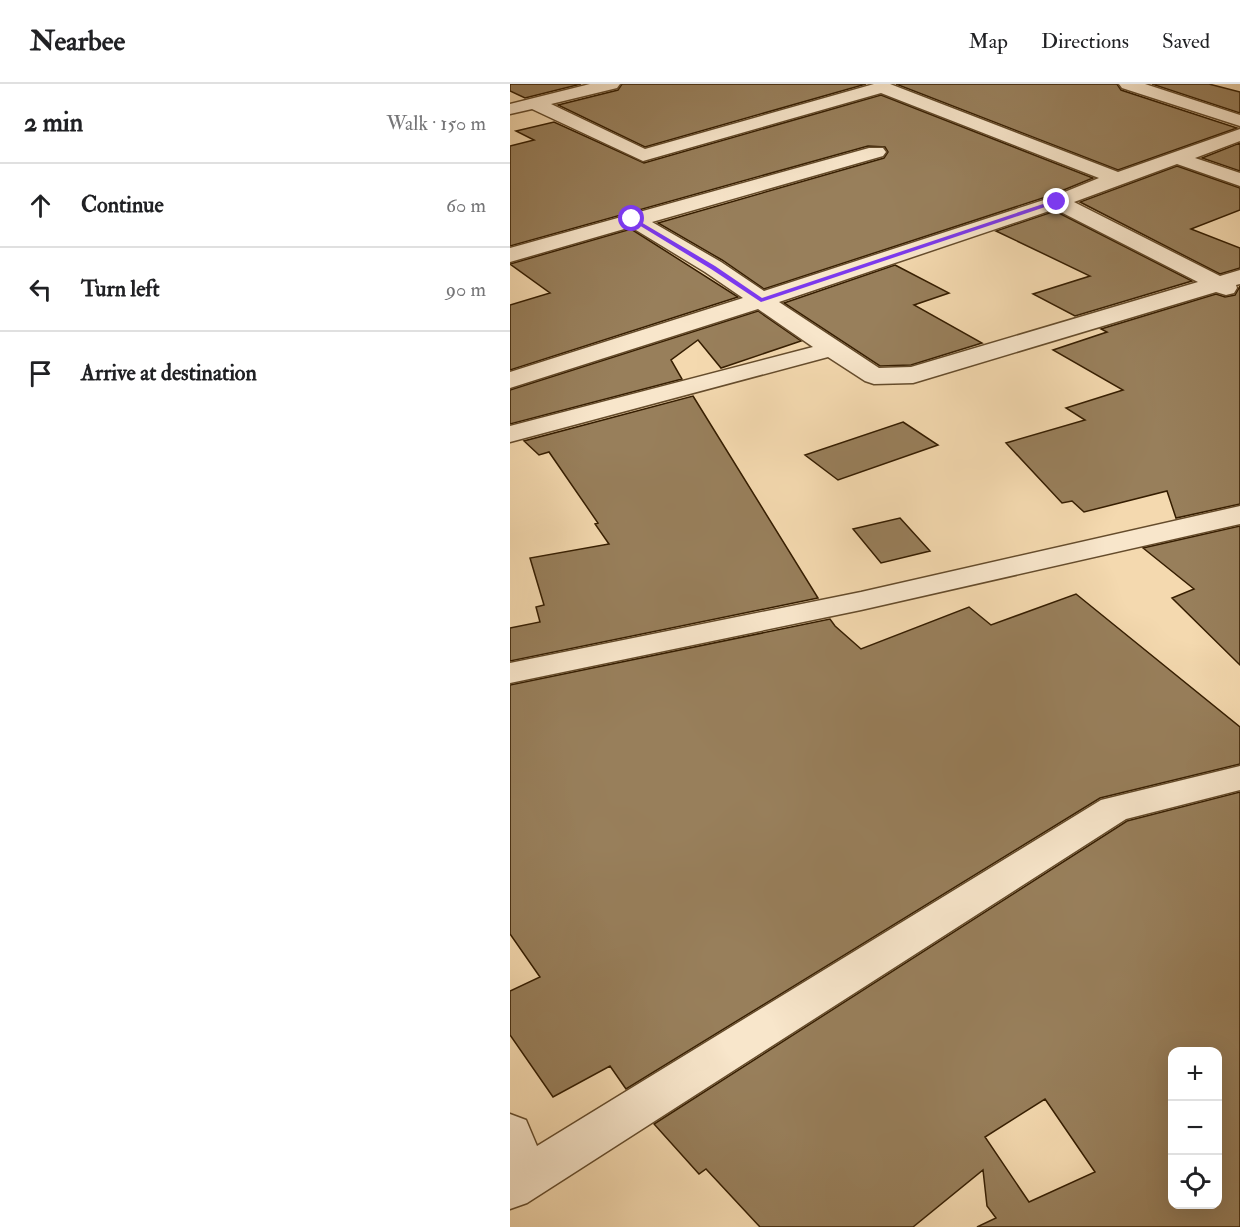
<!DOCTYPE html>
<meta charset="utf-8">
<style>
:root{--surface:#fff;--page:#f2f2f2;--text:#202124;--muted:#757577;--line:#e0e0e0}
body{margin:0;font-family:"IM FELL Double Pica",serif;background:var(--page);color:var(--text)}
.controls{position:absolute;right:18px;bottom:18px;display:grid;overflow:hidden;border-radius:12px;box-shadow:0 6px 24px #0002}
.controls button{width:54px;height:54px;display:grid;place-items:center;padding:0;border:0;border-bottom:2px solid var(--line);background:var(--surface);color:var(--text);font:30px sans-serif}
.stop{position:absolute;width:18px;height:18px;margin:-14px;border:4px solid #7c3aed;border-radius:50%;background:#fff}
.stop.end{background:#7c3aed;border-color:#fff;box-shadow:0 2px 6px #0008}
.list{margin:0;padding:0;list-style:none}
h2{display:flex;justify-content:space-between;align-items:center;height:78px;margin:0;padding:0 24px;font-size:26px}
h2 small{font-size:20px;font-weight:400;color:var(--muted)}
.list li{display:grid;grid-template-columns:39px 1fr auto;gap:18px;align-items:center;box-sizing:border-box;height:84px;padding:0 24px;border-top:2px solid var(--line)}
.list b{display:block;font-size:22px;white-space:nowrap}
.list em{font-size:20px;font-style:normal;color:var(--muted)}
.icon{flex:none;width:33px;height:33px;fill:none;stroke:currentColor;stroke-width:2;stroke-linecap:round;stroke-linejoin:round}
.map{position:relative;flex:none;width:730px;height:1143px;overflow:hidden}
header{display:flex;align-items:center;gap:36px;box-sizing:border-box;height:84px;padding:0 30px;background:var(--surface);border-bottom:2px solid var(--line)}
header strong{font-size:28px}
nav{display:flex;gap:33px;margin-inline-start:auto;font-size:21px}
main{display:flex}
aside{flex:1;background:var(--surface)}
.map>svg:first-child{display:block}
.building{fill:#987f5b;stroke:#351d00;stroke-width:1.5;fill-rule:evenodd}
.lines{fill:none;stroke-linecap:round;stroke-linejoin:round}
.street-casing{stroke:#654c2c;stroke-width:3}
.street{fill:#f8e6cb;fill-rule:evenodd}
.route{fill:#7c3aed}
</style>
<header>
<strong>Nearbee</strong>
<nav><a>Map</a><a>Directions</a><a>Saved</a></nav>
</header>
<main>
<aside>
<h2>2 min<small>Walk · 150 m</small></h2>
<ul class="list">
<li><svg class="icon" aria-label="ahead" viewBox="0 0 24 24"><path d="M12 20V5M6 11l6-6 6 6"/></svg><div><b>Continue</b></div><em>60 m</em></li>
<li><svg class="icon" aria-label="left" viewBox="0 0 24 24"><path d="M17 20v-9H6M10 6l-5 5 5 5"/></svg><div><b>Turn left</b></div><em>90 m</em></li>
<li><svg class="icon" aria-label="arrive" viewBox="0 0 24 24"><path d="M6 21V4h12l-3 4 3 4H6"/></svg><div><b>Arrive at destination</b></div></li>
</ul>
</aside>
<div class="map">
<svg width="730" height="1143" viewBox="0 0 730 1143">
<rect width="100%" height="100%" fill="#f4d9af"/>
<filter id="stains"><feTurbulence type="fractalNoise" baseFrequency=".00333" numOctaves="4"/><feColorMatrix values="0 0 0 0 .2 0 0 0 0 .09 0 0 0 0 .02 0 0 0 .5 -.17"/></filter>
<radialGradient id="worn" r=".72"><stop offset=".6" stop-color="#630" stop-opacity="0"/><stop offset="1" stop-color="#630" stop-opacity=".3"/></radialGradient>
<path class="building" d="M 0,0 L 71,0 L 15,14 L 0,7 Z
M 112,0 L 356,0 L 135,63 L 48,21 L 108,6 Z
M 386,0 L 607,0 L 611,6 L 727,44 L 608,86 Z
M 642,0 L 699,0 L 730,8 L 730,29 Z
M 371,11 L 583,94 L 539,112 L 254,205 L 212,176 L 148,139 L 374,74 L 378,68 L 375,63 L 358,62 L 0,162 L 0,62 L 24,56 L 6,47 L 44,38 L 134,79 Z
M 730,59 L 730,87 L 692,74 Z
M 667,82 L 730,104 L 730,126 L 681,145 L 730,164 L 730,184 L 710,190 L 570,118 Z
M 545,127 L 682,197 L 565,232 L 523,210 L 580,192 L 486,147 Z
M 121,145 L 228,213 L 0,286 L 0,221 L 40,209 L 0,180 Z
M 385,181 L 439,209 L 404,221 L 472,259 L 401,281 L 370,282 L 274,219 Z
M 730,202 L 730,420 L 666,434 L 657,407 L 574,428 L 562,417 L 552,419 L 496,359 L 575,336 L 556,324 L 613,306 L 543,266 L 597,248 L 591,245 L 706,210 L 715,213 L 725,211 Z
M 248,227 L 291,257 L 211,284 L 188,256 L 161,276 L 172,295 L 0,340 L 0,306 Z
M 183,312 L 308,514 L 0,577 L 0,544 L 30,538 L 26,523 L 34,521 L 20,474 L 99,460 L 85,440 L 88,439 L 39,368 L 29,371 L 14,357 Z
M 393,338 L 428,361 L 328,396 L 295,371 Z
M 390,434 L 420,467 L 371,479 L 343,445 Z
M 730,442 L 730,581 L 662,514 L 684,505 L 633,464 Z
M 566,510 L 730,643 L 730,680 L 590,714 L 116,1005 L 100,982 L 43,1013 L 0,951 L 0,907 L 30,893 L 0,850 L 0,601 L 320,535 L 325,542 L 351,565 L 459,523 L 481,541 Z
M 730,708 L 730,1143 L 467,1143 L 486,1134 L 477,1122 L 473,1086 L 403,1143 L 250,1143 L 196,1085 L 189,1090 L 144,1040 L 617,737 ZM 663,968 L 708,968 L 708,1120 L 663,1120 ZM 535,1015 L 585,1088 L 519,1118 L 475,1053 Z"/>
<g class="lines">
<g class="street-casing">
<path id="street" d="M 80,0 L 110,0 L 107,4 L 41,20 L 135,65 L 364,0 L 380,0 L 608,88 L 730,45 L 730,57 L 685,74 L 730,89 L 730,102 L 667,80 L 564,118 L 710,192 L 730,186 L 730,200 L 726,201 L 727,204 L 724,209 L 716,211 L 706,208 L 403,299 L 364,300 L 355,297 L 318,273 L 0,358 L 0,342 L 303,263 L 248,225 L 0,304 L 0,288 L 233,214 L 195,188 L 121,143 L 0,178 L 0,164 L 359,64 L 373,64 L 376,68 L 373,72 L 142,138 L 211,178 L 254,207 L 540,114 L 589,94 L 371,9 L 133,77 L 22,25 L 0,30 L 0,20 ZM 545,125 L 688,198 L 401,283 L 369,284 L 269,218 Z
M 609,0 L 635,0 L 730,31 L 730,42 L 612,4 Z
M 730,422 L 730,440 L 351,526 L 0,599 L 0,579 L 351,508 Z
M 730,682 L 730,706 L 616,735 L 17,1119 L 0,1125 L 0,1030 L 16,1036 L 27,1062 L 591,716 Z"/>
</g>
<use href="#street" class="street"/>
</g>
<path class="route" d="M 545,116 L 550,118 L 251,218 L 201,185 L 119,135 L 124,134 L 205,182 L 252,214 Z"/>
<rect width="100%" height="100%" filter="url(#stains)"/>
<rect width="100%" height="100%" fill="url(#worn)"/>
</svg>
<div class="controls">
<button>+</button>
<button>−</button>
<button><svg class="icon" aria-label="locate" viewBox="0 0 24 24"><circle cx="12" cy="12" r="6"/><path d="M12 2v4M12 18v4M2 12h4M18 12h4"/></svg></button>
</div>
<div class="stop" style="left:122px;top:135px"></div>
<div class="stop end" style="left:547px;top:118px"></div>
</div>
</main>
